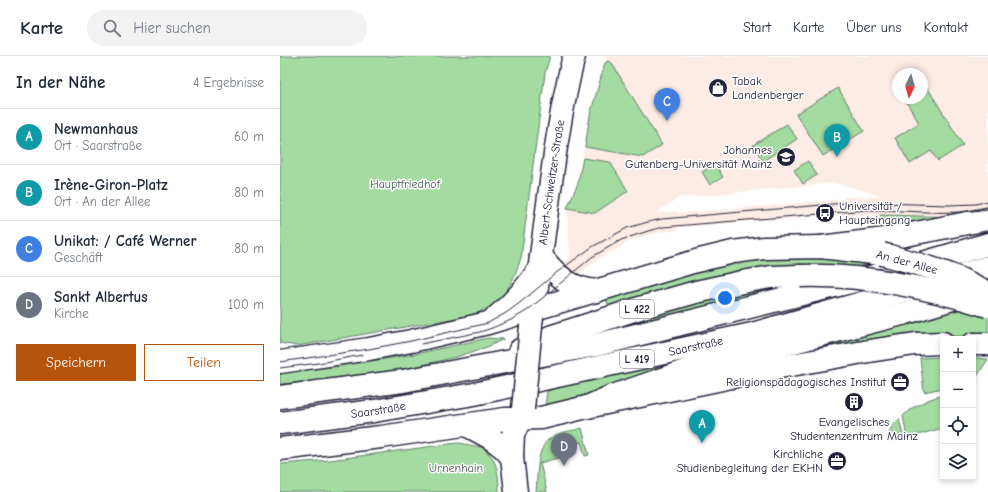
<!DOCTYPE html>
<html lang="de">
<meta charset="utf-8">
<style>
:root{--surface:#fff;--page:#f2f2f3;--text:#1f2937;--muted:#747a83;--line:#e0e1e3;--accent:#b45309}
body{margin:0;font-family:"Comic Neue",sans-serif;background:var(--page);color:var(--text)}
.controls{position:absolute;right:12px;bottom:12px;display:grid;overflow:hidden;border-radius:0px;box-shadow:0 2px 6px #0003}
.controls button{width:36px;height:36px;display:grid;place-items:center;padding:0;border:0;border-bottom:1px solid var(--line);background:var(--surface);color:var(--text);font:20px sans-serif}
.compass{position:absolute;left:612px;top:12px;width:36px;height:36px;border-radius:50%;background:var(--surface);box-shadow:0 2px 6px #0003;rotate:185deg}
.you{position:absolute;left:445px;top:242px;width:14px;height:14px;margin:-10px;border:3px solid #fff;border-radius:50%;background:#1a73e8;box-shadow:0 0 0 6px #1a73e833}
.badge{display:grid;place-items:center;width:26px;height:26px;border-radius:50%;background:var(--accent);color:#fff;font-size:13px;font-weight:700}
.pin{position:absolute;translate:-50% -33px;filter:drop-shadow(0 1px 2px #0008)}
.pin::after{content:'';position:absolute;top:21px;width:14px;height:12px;background:inherit;clip-path:polygon(0 0,100% 0,50% 100%)}
.list{margin:0;padding:0;list-style:none}
h2{display:flex;justify-content:space-between;align-items:center;height:52px;margin:0;padding:0 16px;font-size:17px}
h2 small{font-size:13px;font-weight:400;color:var(--muted)}
.list li{display:grid;grid-template-columns:26px 1fr auto;gap:12px;align-items:center;box-sizing:border-box;height:56px;padding:0 16px;border-top:1px solid var(--line)}
.list b{display:block;font-size:15px;white-space:nowrap}
.list p{margin:0;font-size:13px;white-space:nowrap;color:var(--muted)}
.list em{font-size:13px;font-style:normal;color:var(--muted)}
.actions{display:flex;gap:8px;padding:12px 16px}
.actions a{flex:1;padding:9px 0;border:1px solid var(--accent);border-radius:0px;text-align:center;font-size:14px;color:var(--accent)}
.actions .main{background:var(--accent);color:#fff}
.icon{flex:none;width:22px;height:22px;fill:none;stroke:currentColor;stroke-width:2;stroke-linecap:round;stroke-linejoin:round}
.map{position:relative;flex:none;width:708px;height:436px;overflow:hidden}
header{display:flex;align-items:center;gap:24px;box-sizing:border-box;height:56px;padding:0 20px;background:var(--surface);border-bottom:1px solid var(--line)}
header strong{font-size:19px}
nav{display:flex;gap:22px;margin-inline-start:auto;font-size:14px}
.search{width:280px;height:36px;background:var(--page);display:flex;align-items:center;gap:10px;box-sizing:border-box;padding:0 14px;border-radius:22px;color:var(--muted);font-size:15px}
main{display:flex}
aside{flex:1;background:var(--surface)}
.map>svg:first-child{display:block}
.built{fill:#fdece6;fill-rule:evenodd}
.green{fill:#a3dba0;stroke:#627e6e}
.lines{fill:none;stroke-linecap:round;stroke-linejoin:round}
.secondary-casing{stroke:#22223b;stroke-width:25}
.highway-casing{stroke:#22223b;stroke-width:25}
.secondary{stroke:#fff;stroke-width:22}
.highway{stroke:#fff;stroke-width:22}
.tram{stroke:#22223b;stroke-width:1}
.secondary-bridge-casing{stroke:#22223b;stroke-width:25;stroke-linecap:butt}
.highway-bridge-casing{stroke:#22223b;stroke-width:25;stroke-linecap:butt}
.secondary-bridge{stroke:#fff;stroke-width:22}
.highway-bridge{stroke:#fff;stroke-width:22}
.labels{text-anchor:middle;dominant-baseline:central;stroke-width:3;stroke-linejoin:round;paint-order:stroke}
.shield{fill:#fff;stroke:#646476;stroke-width:1}
.shield-label{font-size:11px;font-weight:bold;fill:#22223b}
.poi-label{font-size:12px;fill:#22223b;stroke:#fff;text-anchor:end}
.street-label{font-size:12px;fill:#22223b;stroke:#fff}
.park-label{font-size:12px;fill:#495a59;stroke:#fff}
</style>
<header>
<strong>Karte</strong>
<div class="search"><svg class="icon" aria-label="search" viewBox="0 0 24 24"><circle cx="10" cy="10" r="6"/><path d="M15 15l6 6"/></svg>Hier suchen</div>
<nav><a>Start</a><a>Karte</a><a>Über uns</a><a>Kontakt</a></nav>
</header>
<main>
<aside>
<h2>In der Nähe<small>4 Ergebnisse</small></h2>
<ul class="list">
<li><span class="badge" style="background:#0f9aa8">A</span><div><b>Newmanhaus</b><p>Ort · Saarstraße</p></div><em>60 m</em></li>
<li><span class="badge" style="background:#0f9aa8">B</span><div><b>Irène-Giron-Platz</b><p>Ort · An der Allee</p></div><em>80 m</em></li>
<li><span class="badge" style="background:#3f7fe0">C</span><div><b>Unikat: / Café Werner</b><p>Geschäft</p></div><em>80 m</em></li>
<li><span class="badge" style="background:#6b7280">D</span><div><b>Sankt Albertus</b><p>Kirche</p></div><em>100 m</em></li>
</ul>
<div class="actions"><a class="main">Speichern</a><a>Teilen</a></div>
</aside>
<div class="map">
<svg width="708" height="436" viewBox="0 0 708 436">
<rect width="100%" height="100%" fill="#fff"/>
<filter id="ink" filterUnits="userSpaceOnUse"><feTurbulence type="fractalNoise" baseFrequency=".025" numOctaves="2"/><feDisplacementMap in="SourceGraphic" scale="8" xChannelSelector="R" yChannelSelector="G"/><feConvolveMatrix kernelMatrix="1 2 1 2 8 2 1 2 1" color-interpolation-filters="sRGB"/></filter>
<g filter="url(#ink)">
<path class="built" d="M 327,0 L 708,0 L 708,158 L 680,161 L 600,159 L 565,160 L 565,158 L 398,171 L 398,174 L 382,176 L 364,180 L 349,186 L 317,204 L 303,215 L 298,220 L 279,209 L 290,202 L 287,152 L 298,127 L 310,59 ZM 618,18 L 642,18 L 642,42 L 618,42 ZM 556,127 L 601,140 L 564,141 L 564,143 L 400,157 L 397,157 L 397,155 L 376,157 L 398,142 Z"/>
<path class="green" d="M 0,0 L 270,0 L 265,17 L 241,202 C 230,236 219,253 182,261 L 17,290 L 0,287 Z
M 328,5 L 331,6 L 382,89 L 363,101 L 305,91 L 310,59 L 325,7 Z
M 642,23 L 683,89 L 658,105 L 651,95 L 630,108 L 615,82 L 639,67 L 624,42 L 642,42 Z
M 558,32 L 584,75 L 543,100 L 516,58 Z
M 507,68 L 517,83 L 483,105 L 473,89 Z
M 303,102 L 330,106 L 348,135 L 315,157 L 287,152 L 298,127 Z
M 528,105 L 537,119 L 523,128 L 514,114 Z
M 435,108 L 443,121 L 430,129 L 422,116 Z
M 600,159 L 680,161 L 611,177 Z
M 536,201 L 589,206 L 589,208 L 576,211 L 551,210 L 503,212 L 459,215 L 399,229 L 329,251 L 325,241 L 427,212 L 477,203 Z
M 498,232 L 499,234 L 327,274 L 417,246 L 481,234 Z
M 684,248 L 708,257 L 708,281 L 680,280 L 630,283 L 541,296 L 540,291 C 589,280 637,266 684,248 Z
M 208,282 L 224,283 L 207,291 L 176,301 L 129,312 L 66,322 L 0,328 L 0,317 L 54,311 L 135,298 Z
M 663,301 L 663,332 L 644,336 L 640,302 Z
M 693,302 L 708,303 L 693,327 Z
M 400,305 L 407,308 L 265,351 L 267,335 L 313,323 Z
M 663,339 L 663,372 L 627,382 L 623,360 L 632,352 L 650,343 Z
M 619,363 L 624,383 L 612,385 C 605,376 613,370 619,363 Z
M 302,372 L 309,399 L 305,400 L 301,386 L 294,388 L 296,397 L 260,407 L 267,436 L 256,436 C 258,419 255,391 272,381 C 279,376 293,375 302,372 Z
M 179,387 L 201,391 L 207,395 L 206,396 L 208,397 L 208,396 C 218,407 219,422 219,436 L 0,436 L 0,408 L 50,404 L 169,388 Z"/>
<g class="lines">
<g class="secondary-casing">
<g id="secondary">
<path d="M 261,200 C 277,220 290,233 317,235"/>
<path d="M 214,263 C 232,248 245,234 258,215"/>
<path id="s1" d="M 251,267 C 256,242 259,217 262,192 C 271,127 278,63 294,0"/>
<path d="M 693,288 L 708,288"/>
<path d="M 0,306 L 89,293 L 131,285 L 208,267 L 416,205 L 453,196 L 484,192 L 541,191 L 602,198"/>
<path d="M 186,369 C 205,379 218,384 232,401"/>
<path d="M 0,393 L 101,381 L 225,363 L 261,362 L 307,351 L 500,311 L 589,295 L 635,288 L 663,287"/>
<path d="M 236,436 L 232,401 L 233,379 L 240,363 L 243,353"/>
</g>
</g>
<g class="highway-casing">
<g id="highway">
<path d="M 541,191 L 605,183 L 708,163"/>
<path d="M 240,294 L 270,281 L 363,251 L 416,236 L 462,226 L 491,221 L 520,220"/>
<path d="M 0,341 L 123,325 L 316,289 L 615,215 L 708,188"/>
<path d="M 307,351 L 330,341 L 417,311 L 626,257 L 686,239"/>
<path id="s2" d="M 0,367 L 94,355 L 194,338 L 472,278 L 708,211"/>
</g>
</g>
<use href="#secondary" class="secondary"/>
<use href="#highway" class="highway"/>
<path class="tram" d="M 141,288 L 200,276 L 212,272 L 231,264 L 248,254 L 312,201 L 341,184 L 368,175 L 383,171 L 563,156 C 571,155 580,155 588,154 C 628,154 668,160 708,153
M 0,306 L 89,293 L 131,285 L 208,267 L 226,257 L 241,246 L 276,217 L 312,191 L 347,172 L 368,166 L 382,163 L 565,147 L 599,147 L 669,149 L 696,148 L 708,145
M 0,312 L 39,307 L 82,299"/>
<g class="secondary-bridge-casing">
<path id="secondary-bridge" d="M 602,198 C 624,204 647,210 668,218 C 682,223 695,230 708,237
M 243,353 L 251,270"/>
</g>
<g class="highway-bridge-casing">
<path id="highway-bridge" d="M 520,220 C 584,218 647,231 708,250"/>
</g>
<use href="#secondary-bridge" class="secondary-bridge"/>
<use href="#highway-bridge" class="highway-bridge"/>
</g>
</g>
<defs>
<g id="shop-disc" transform="scale(1)"><circle r="9.5" fill="#22223b" stroke="#fff"/><path d="M-5-2.5h2.3a2.7 3.5 0 0 1 5.4 0H5L5.5 6h-11ZM-1.5-2.5h3a1.5 2.3 0 0 0-3 0Z" fill="#fff"/></g>
<g id="university-disc" transform="scale(1)"><circle r="9.5" fill="#22223b" stroke="#fff"/><path d="M0-5L7-2L0 1L-7-2ZM-4 1L0 2.5L4 1V4Q0 6-4 4Z" fill="#fff"/></g>
<g id="bus-disc" transform="scale(1)"><circle r="9.5" fill="#22223b" stroke="#fff"/><path d="M-5-6H5V4H4V6H2V4H-2V6H-4V4H-5ZM-3.5-4V0h7V-4ZM-3.5 1.2v1.5H-2V1.2ZM2 1.2v1.5H3.5V1.2Z" fill="#fff"/></g>
<g id="office-disc" transform="scale(1)"><circle r="9.5" fill="#22223b" stroke="#fff"/><path d="M-6-3h4V-5.5h4V-3h4V5H-6ZM-1-4.5V-3h2v-1.5ZM-6 0V1H6V0Z" fill="#fff"/></g>
<g id="building-disc" transform="scale(1)"><circle r="9.5" fill="#22223b" stroke="#fff"/><path d="M-4-6H4V6H1V3H-1V6H-4ZM-2.5-4.3h1.7v1.8h-1.7ZM.8-4.3h1.7v1.8H.8ZM-2.5-1h1.7V.8h-1.7ZM.8-1h1.7V.8H.8Z" fill="#fff"/></g>
</defs>
<g fill-rule="evenodd">
<use href="#shop-disc" x="438" y="32"/>
<use href="#university-disc" x="506" y="101"/>
<use href="#bus-disc" x="545" y="157"/>
<use href="#office-disc" x="620" y="326"/>
<use href="#building-disc" x="574" y="346"/>
<use href="#office-disc" x="557" y="405"/>
</g>
<g class="labels">
<g class="shield">
<rect x="340" y="244" width="34" height="18" rx="3"/>
<rect x="340" y="294" width="34" height="18" rx="3"/>
</g>
<g class="shield-label">
<text x="357" y="253">L 422</text>
<text x="357" y="303">L 419</text>
</g>
<g class="poi-label">
<text x="452" y="25" text-anchor="start">Tabak<tspan x="452" dy="14">Landenberger</tspan></text>
<text x="492" y="94">Johannes<tspan x="492" dy="14">Gutenberg-Universität Mainz</tspan></text>
<text x="559" y="150" text-anchor="start">Universität /<tspan x="559" dy="14">Haupteingang</tspan></text>
<text x="606" y="326">Religionspädagogisches Institut</text>
<text x="574" y="366" text-anchor="middle">Evangelisches<tspan x="574" dy="14">Studentenzentrum Mainz</tspan></text>
<text x="543" y="398">Kirchliche<tspan x="543" dy="14">Studienbegleitung der EKHN</tspan></text>
</g>
<g class="street-label">
<text stroke="none"><textPath href="#s1" startOffset="142">Albert-Schweitzer-Straße</textPath></text>
<text transform="translate(627 206) rotate(15)">An der Allee</text>
<text stroke="none"><textPath href="#s2" startOffset="423">Saarstraße</textPath></text>
<text stroke="none"><textPath href="#s2" startOffset="99">Saarstraße</textPath></text>
</g>
<g class="park-label">
<text x="125" y="128">Hauptfriedhof</text>
<text x="176" y="412">Urnenhain</text>
</g>
</g>
</svg>
<div class="controls">
<button>+</button>
<button>−</button>
<button><svg class="icon" aria-label="locate" viewBox="0 0 24 24"><circle cx="12" cy="12" r="6"/><path d="M12 2v4M12 18v4M2 12h4M18 12h4"/></svg></button>
<button><svg class="icon" aria-label="layers" viewBox="0 0 24 24"><path d="M12 4l9 5-9 5-9-5zM3 14l9 5 9-5"/></svg></button>
</div>
<svg class="compass" viewBox="-18 -18 36 36"><path d="M0-13l5 13h-10z" fill="#e53935"/><path d="M0 13l5-13h-10z" fill="#747a83"/></svg>
<div class="you"></div>
<div class="pin badge" style="left:422px;top:387px;background:#0f9aa8">A</div>
<div class="pin badge" style="left:557px;top:101px;background:#0f9aa8">B</div>
<div class="pin badge" style="left:387px;top:65px;background:#3f7fe0">C</div>
<div class="pin badge" style="left:284px;top:410px;background:#6b7280">D</div>
</div>
</main>
